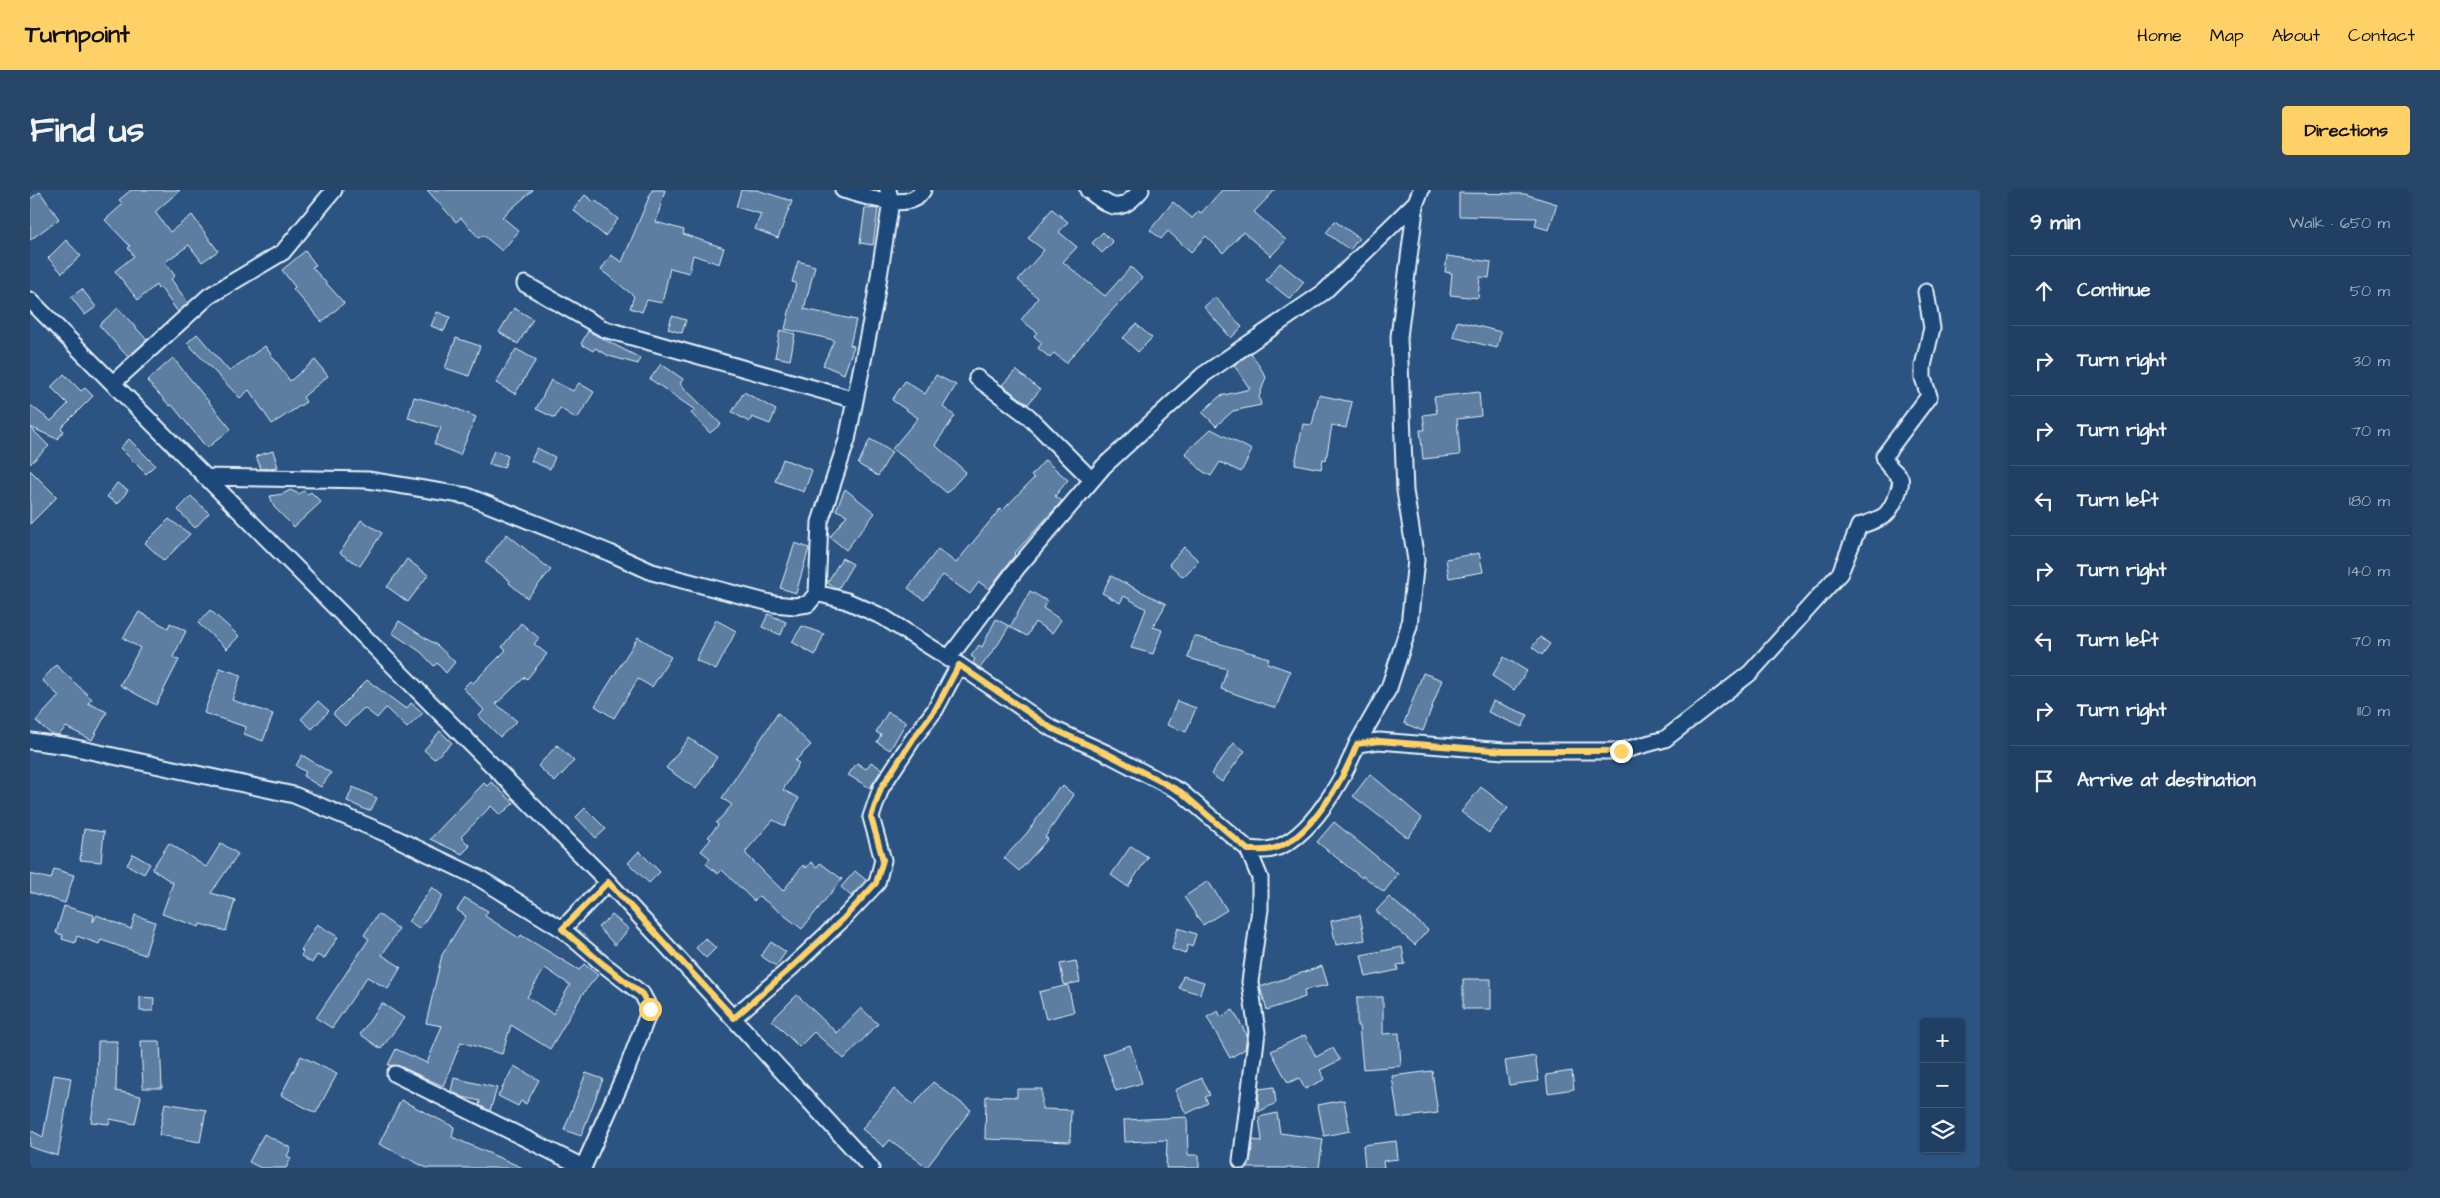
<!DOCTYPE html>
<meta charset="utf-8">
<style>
:root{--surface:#203f62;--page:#284668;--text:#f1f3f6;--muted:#a2afbe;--line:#3d5877;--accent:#ffd166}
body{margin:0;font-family:"Architects Daughter",sans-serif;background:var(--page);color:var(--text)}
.controls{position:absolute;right:15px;bottom:15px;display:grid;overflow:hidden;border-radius:5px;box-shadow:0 1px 4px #0004}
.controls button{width:45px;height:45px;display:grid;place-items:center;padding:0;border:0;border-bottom:1px solid var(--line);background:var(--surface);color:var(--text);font:25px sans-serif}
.stop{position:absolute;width:15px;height:15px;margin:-11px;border:4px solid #ffd166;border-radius:50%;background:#fff}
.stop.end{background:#ffd166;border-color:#fff;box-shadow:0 1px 5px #0008}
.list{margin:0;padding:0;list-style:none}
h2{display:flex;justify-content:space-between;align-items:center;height:65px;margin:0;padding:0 20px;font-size:21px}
h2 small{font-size:16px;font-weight:400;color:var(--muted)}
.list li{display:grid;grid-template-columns:32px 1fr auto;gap:15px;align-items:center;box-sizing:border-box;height:70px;padding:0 20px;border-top:1px solid var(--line)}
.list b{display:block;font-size:19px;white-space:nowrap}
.list em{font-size:16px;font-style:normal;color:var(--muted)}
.icon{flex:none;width:28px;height:28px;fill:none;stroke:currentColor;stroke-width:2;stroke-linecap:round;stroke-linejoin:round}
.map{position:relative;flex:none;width:1950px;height:978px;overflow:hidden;border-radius:5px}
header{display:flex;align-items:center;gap:30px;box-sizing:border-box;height:70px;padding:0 25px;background:var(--accent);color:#111}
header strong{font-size:24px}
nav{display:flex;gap:28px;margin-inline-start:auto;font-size:18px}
.intro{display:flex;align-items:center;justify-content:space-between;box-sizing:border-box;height:120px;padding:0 30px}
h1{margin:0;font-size:35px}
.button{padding:12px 22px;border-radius:5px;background:var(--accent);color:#111;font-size:18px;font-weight:700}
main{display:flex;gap:30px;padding:0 30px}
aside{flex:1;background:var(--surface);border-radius:5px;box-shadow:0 1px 4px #0004}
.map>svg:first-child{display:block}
.building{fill:#5d7da1;stroke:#e8f1f8;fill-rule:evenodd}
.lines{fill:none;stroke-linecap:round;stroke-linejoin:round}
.street-casing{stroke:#e8f1f8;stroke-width:19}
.street{stroke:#1f4a7a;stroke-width:15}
.route{stroke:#ffd166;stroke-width:6}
</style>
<header>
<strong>Turnpoint</strong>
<nav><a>Home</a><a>Map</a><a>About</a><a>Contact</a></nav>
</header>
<div class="intro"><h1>Find us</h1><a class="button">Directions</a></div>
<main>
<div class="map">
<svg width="1950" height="978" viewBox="0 0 1950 978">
<rect width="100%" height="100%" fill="#2b5482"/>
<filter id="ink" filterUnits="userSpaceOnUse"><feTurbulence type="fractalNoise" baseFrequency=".02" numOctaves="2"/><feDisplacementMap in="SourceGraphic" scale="10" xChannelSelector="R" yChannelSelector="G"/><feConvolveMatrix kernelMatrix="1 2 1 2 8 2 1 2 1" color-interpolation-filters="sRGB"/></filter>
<g filter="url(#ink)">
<path class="building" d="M 101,0 L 150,0 L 125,22 L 140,42 L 162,25 L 188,61 L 172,72 L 159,55 L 135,72 L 145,86 L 141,89 L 158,113 L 148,122 L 130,97 L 128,99 L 126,95 L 108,110 L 85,81 L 104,66 L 98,58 L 100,56 L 75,30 L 93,14 L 89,10 Z
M 397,0 L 503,0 L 472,27 L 489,41 L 472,61 L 453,45 L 449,48 L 431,28 L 426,32 Z
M 622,0 L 635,0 L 626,32 L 654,40 L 653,44 L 694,58 L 689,74 L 663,65 L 659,83 L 640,78 L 632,113 L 617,110 L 612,122 L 600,118 L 604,106 L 571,80 L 581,65 L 592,72 Z
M 711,0 L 727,0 L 762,11 L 748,48 L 725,39 L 731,24 L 706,17 Z
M 1192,0 L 1245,0 L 1224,22 L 1256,50 L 1241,66 L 1213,42 L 1193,63 L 1176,46 L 1161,62 L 1138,41 L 1131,49 L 1120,40 L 1143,12 L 1162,28 L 1169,21 L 1171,23 Z
M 10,2 L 29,29 L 0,50 L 0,9 Z
M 1429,3 L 1495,4 L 1527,14 L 1519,40 L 1505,36 L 1507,28 L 1429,26 Z
M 555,5 L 564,12 L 566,11 L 588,29 L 575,46 L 543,20 Z
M 835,18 L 848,19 L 843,55 L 830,53 Z
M 1022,19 L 1038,32 L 1029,42 L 1047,57 L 1033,72 L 1075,106 L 1101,77 L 1112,88 L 1075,128 L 1036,173 L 1024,163 L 1020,168 L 1008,158 L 1012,153 L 1004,146 L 1007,142 L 991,130 L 1008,108 L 988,90 L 1014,60 L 998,48 Z
M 1305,31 L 1329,48 L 1320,60 L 1296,43 Z
M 1073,42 L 1083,52 L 1072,63 L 1062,53 Z
M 36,50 L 51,66 L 32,83 L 18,68 Z
M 275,61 L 286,75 L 282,77 L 314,113 L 292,132 L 263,99 L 265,97 L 252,80 Z
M 1417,66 L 1461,72 L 1459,88 L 1450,87 L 1448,108 L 1420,105 L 1422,83 L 1415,82 Z
M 768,71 L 785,76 L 774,119 L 826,130 L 820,155 L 824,156 L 814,184 L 793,175 L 804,150 L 755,139 L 766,93 L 762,92 Z
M 1250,73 L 1274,92 L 1260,109 L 1236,90 Z
M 52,99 L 66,117 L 55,125 L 41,107 Z
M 1185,107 L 1212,137 L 1201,148 L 1174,117 Z
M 88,118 L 117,150 L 98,167 L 69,135 Z
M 484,118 L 503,129 L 488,154 L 469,142 Z
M 407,122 L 420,127 L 414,141 L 401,136 Z
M 642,126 L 656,130 L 652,143 L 638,139 Z
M 1427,131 L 1471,142 L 1467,158 L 1423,147 Z
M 1106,134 L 1122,148 L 1108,162 L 1093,148 Z
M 750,140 L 765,144 L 760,170 L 745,167 Z
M 558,141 L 610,168 L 608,174 L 579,166 L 565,158 L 563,161 L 551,154 Z
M 167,144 L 199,181 L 235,156 L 260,191 L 285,170 L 298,186 L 273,207 L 276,212 L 242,234 L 219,200 L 210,208 L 157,153 Z
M 426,148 L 450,156 L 439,186 L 415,178 Z
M 486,159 L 506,170 L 485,204 L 466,193 Z
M 1221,163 L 1236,187 L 1229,207 L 1231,215 L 1203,221 L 1186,236 L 1172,222 L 1190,206 L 1220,199 L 1204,175 Z
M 143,168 L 201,239 L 177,258 L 142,215 L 140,216 L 117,191 Z
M 631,174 L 653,189 L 650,194 L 691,234 L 680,243 L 661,223 L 665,220 L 620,189 Z
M 986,180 L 1010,200 L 998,214 L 972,195 Z
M 34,184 L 51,201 L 55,198 L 63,206 L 31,238 L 34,241 L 27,249 L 0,237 L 19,256 L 0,274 L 0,215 L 21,231 L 38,214 L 21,197 Z
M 906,185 L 926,195 L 913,217 L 925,226 L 905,255 L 936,282 L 917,303 L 878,270 L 862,259 L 888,228 L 862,210 L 875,191 L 895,204 Z
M 521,190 L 543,201 L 549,193 L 564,202 L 547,229 L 530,218 L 525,228 L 506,219 Z
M 714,202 L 746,220 L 740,234 L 722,227 L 719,232 L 702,222 Z
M 1449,202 L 1451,226 L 1427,229 L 1430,265 L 1393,269 L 1390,240 L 1395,240 L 1393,225 L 1407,223 L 1404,207 Z
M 1289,205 L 1322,212 L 1316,238 L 1302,235 L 1296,270 L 1293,269 L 1291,279 L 1265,274 L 1273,234 L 1282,235 Z
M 384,207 L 420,216 L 446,227 L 430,265 L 404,254 L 411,238 L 378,228 Z
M 1181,239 L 1222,260 L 1211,282 L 1190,272 L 1181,286 L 1172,281 L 1155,263 Z
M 99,249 L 125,275 L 116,284 L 90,258 Z
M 840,249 L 862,262 L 848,286 L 828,274 Z
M 507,258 L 525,267 L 520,279 L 501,271 Z
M 464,260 L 478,266 L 474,278 L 459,274 Z
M 243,261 L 248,277 L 231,279 L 226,266 Z
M 753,269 L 782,280 L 774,302 L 745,291 Z
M 1015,270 L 1038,290 L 1025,306 L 1032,311 L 984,364 L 985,365 L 959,399 L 949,392 L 940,404 L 913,385 L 894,410 L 878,398 L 908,359 L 926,373 L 970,319 L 972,321 L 1004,288 L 1001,286 Z
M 0,280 L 27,307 L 0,334 Z
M 87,293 L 98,300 L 88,314 L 77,307 Z
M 815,299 L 845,323 L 816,360 L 800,347 L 817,325 L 806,320 Z
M 260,300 L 269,304 L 273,301 L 278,304 L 281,302 L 291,312 L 264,337 L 244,317 L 240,306 L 253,304 Z
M 161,306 L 179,323 L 165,338 L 148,320 Z
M 139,329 L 160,344 L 134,371 L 115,353 Z
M 331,330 L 352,343 L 330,376 L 310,363 Z
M 477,344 L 521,380 L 497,408 L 479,393 L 480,391 L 455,372 Z
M 765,353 L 779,358 L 766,403 L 750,398 Z
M 1154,357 L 1169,371 L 1153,387 L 1139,374 Z
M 1449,363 L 1453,382 L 1419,388 L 1416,369 Z
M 812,368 L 823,374 L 808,399 L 797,393 Z
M 377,369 L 398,385 L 378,412 L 357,397 Z
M 1081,386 L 1136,414 L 1123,437 L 1132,440 L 1123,464 L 1101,458 L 1116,419 L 1094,406 L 1090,413 L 1072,403 Z
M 1000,401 L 1017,411 L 1013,418 L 1031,430 L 1022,443 L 1005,432 L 997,446 L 980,437 Z
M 180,420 L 209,446 L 197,459 L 168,433 Z
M 109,422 L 138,438 L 140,433 L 156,441 L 143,467 L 149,470 L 126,515 L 90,495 L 110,458 L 93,448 Z
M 738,424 L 756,432 L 751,445 L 732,437 Z
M 966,429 L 979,436 L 969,453 L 950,478 L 943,473 L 945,469 L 941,466 L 949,455 L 952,457 Z
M 686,430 L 706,441 L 686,480 L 666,470 Z
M 369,431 L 408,456 L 425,472 L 416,483 L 407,473 L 404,476 L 391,462 L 362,443 Z
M 491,433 L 509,448 L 504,454 L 517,464 L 497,489 L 495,487 L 466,514 L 487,531 L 470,547 L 449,526 L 454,520 L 433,498 L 440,491 L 443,493 L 476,460 L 472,457 Z
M 772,436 L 794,444 L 785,465 L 762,452 Z
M 1164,446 L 1239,468 L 1237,473 L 1260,481 L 1246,518 L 1191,499 L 1197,479 L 1158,468 Z
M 608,447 L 641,467 L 622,497 L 608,489 L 584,528 L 565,516 Z
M 1510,447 L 1520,454 L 1512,465 L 1502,457 Z
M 1474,467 L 1497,481 L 1484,500 L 1462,486 Z
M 26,475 L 62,509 L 58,513 L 77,522 L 62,550 L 36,537 L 29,545 L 21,544 L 6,531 L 29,506 L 12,490 Z
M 190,478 L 211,485 L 202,510 L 243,524 L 233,551 L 214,544 L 216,537 L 174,523 Z
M 1393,483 L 1412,490 L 1393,541 L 1374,533 Z
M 337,490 L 376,519 L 381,513 L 393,523 L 377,538 L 356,518 L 347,528 L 334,518 L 315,536 L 303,524 Z
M 288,511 L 299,521 L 282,539 L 271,529 Z
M 1147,511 L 1166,518 L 1156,542 L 1137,535 Z
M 1463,511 L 1498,525 L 1492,537 L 1458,522 Z
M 858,522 L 876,532 L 860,560 L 847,552 L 851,545 L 846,542 Z
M 748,523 L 781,555 L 765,571 L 769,573 L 753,600 L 769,608 L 755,636 L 743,630 L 716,661 L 716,664 L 753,701 L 773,675 L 776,678 L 781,672 L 787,677 L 790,673 L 812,689 L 772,739 L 729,706 L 724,711 L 692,680 L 688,684 L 676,674 L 680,668 L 671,661 L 681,649 L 678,647 L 688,635 L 686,633 L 702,615 L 692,608 Z
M 410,541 L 422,553 L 404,569 L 394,560 Z
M 659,548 L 687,567 L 666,599 L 636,578 Z
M 1204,553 L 1215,561 L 1192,592 L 1181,584 Z
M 527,555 L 544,571 L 525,592 L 508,576 Z
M 272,565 L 301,583 L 291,597 L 273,586 L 276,582 L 266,576 Z
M 841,572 L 852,579 L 840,598 L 818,585 L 827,573 L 836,579 Z
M 1340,584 L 1392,628 L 1378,648 L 1323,606 Z
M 461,592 L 484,613 L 470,625 L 461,616 L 431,647 L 440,656 L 432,664 L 400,649 L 454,593 L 457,596 Z
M 1033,596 L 1044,605 L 1015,647 L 1018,649 L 989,681 L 974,668 L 997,643 L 1029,597 L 1031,599 Z
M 323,597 L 347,608 L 341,620 L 336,620 L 317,611 Z
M 1451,597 L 1478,618 L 1459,643 L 1431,622 Z
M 555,618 L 576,639 L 566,648 L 546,627 Z
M 1304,632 L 1368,684 L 1354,702 L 1333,686 L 1332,688 L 1287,652 Z
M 54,639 L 74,642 L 71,672 L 50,670 Z
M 139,653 L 176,677 L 191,653 L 208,664 L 181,703 L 205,710 L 196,741 L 170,734 L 169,737 L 132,724 L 143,693 L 122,679 Z
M 1101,656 L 1118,667 L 1098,697 L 1081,685 Z
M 609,661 L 630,682 L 619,693 L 598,673 Z
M 103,664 L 120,674 L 114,684 L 97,675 Z
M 24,679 L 44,685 L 35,713 L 0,702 L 0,684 L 21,689 Z
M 825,681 L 836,690 L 821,706 L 811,697 Z
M 1178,691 L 1197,720 L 1173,735 L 1154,707 Z
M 402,697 L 413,706 L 389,739 L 378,732 Z
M 1359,707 L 1398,740 L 1385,755 L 1346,721 Z
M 435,708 L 458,721 L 455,726 L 489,748 L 491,745 L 549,780 L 554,774 L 568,785 L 552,805 L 520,859 L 481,835 L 472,864 L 431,852 L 413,896 L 369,876 L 358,875 L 366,859 L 397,873 L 412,836 L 396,833 L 412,765 L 436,726 L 427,720 ZM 515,778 L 540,795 L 523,824 L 497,807 Z
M 34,716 L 64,725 L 63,732 L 67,725 L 101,739 L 105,725 L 125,732 L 115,765 L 71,750 L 69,754 L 47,746 L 45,753 L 32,749 L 33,745 L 26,743 Z
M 348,724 L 369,739 L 352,765 L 371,777 L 358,799 L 337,787 L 302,838 L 286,828 L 339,749 L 334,745 Z
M 582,725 L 599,739 L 585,755 L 568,737 Z
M 1330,725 L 1335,750 L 1306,755 L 1301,731 Z
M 287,734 L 308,747 L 294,769 L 287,765 L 282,773 L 271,766 L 273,762 L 271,760 Z
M 1148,738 L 1166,744 L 1162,757 L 1158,755 L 1155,764 L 1142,759 Z
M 675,748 L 686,758 L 676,768 L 666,758 Z
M 741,752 L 756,762 L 746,776 L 731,766 Z
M 1372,757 L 1375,774 L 1367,775 L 1368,780 L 1336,787 L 1331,765 Z
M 1046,771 L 1050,792 L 1034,795 L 1030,774 Z
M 1292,776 L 1298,795 L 1274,800 L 1275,807 L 1237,820 L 1230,797 Z
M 1153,786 L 1174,792 L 1170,804 L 1149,798 Z
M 1433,789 L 1461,789 L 1461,819 L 1433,819 Z
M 1038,795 L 1044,822 L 1016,829 L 1009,802 Z
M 767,805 L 807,843 L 831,818 L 848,834 L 814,869 L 784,842 L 769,857 L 742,830 Z
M 110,807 L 124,808 L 123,821 L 110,821 Z
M 1327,807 L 1353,807 L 1353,844 L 1369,843 L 1371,876 L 1333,879 L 1329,836 L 1327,836 Z
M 352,813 L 374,828 L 351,859 L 330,844 Z
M 1203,820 L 1217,845 L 1215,859 L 1200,868 L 1177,827 L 1188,821 L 1191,827 Z
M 1275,845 L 1286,867 L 1303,858 L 1310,870 L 1290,880 L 1295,889 L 1275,899 L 1269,888 L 1258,893 L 1241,861 Z
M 68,851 L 87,851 L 86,901 L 111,906 L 105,934 L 80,929 L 79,934 L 61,932 L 67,892 Z
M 111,851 L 130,851 L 132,898 L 113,898 Z
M 1100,855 L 1112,893 L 1086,901 L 1073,864 Z
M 271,866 L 307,884 L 286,923 L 251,905 Z
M 1505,866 L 1509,891 L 1479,895 L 1475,871 Z
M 484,876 L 509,890 L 496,914 L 491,911 L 488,916 L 468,906 Z
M 1402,881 L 1408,923 L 1368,928 L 1362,886 Z
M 1542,881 L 1544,899 L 1518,903 L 1516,885 Z
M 556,883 L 573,889 L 551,946 L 534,940 Z
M 24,885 L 41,888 L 28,966 L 0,957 L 0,940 L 13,947 Z
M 424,888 L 467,898 L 460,921 L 449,915 L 450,911 L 433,907 L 421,901 Z
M 1172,888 L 1180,905 L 1175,907 L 1178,913 L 1156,924 L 1145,900 Z
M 903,892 L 941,920 L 897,977 L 860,950 L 854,957 L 832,939 L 864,899 L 884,915 Z
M 1244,897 L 1246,913 L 1228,922 L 1229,899 Z
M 987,899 L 1012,899 L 1012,919 L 1041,920 L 1040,952 L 955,949 L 956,906 L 987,907 Z
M 371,910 L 424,937 L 422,947 L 493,978 L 397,978 L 349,954 Z
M 1314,910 L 1320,941 L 1294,946 L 1288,915 Z
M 135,913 L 176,920 L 170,952 L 129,945 Z
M 1247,923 L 1250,943 L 1293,949 L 1289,978 L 1217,978 L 1220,972 L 1223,950 L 1232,951 L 1229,927 Z
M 1157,927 L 1158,965 L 1169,965 L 1169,978 L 1136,978 L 1137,950 L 1095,952 L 1094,930 Z
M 234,944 L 261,958 L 257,966 L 261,968 L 256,978 L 231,978 L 219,972 Z
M 1366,951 L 1368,969 L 1353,971 L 1354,978 L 1335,978 L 1333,955 Z"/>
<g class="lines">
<g class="street-casing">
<path id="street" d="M 813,0 C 833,5 880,24 893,0
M 1058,0 C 1081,18 1089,25 1111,0
M 495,94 L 574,139 L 825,210
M 0,110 L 578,692 L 841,978
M 947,188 L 998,226 L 1062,290
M 83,193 L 179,106 L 253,62 L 304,0
M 175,287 L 338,290 L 437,306 L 580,363 L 622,382 L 744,414 L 765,416 L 778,414 L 787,403 L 817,411 L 853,427 L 929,475 L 1021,538 L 1076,563 L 1151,602 L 1218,659 C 1226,660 1235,661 1242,659 C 1280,650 1314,588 1327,554 L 1349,551 L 1474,561 L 1591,561 L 1635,549 L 1720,483 L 1810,383 L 1829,336 C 1838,333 1848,330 1855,325 C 1861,320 1873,296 1870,288 C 1865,280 1856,277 1854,266 L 1899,206 L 1893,188 L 1893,176 L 1902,138 L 1896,102
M 787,403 L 790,332 L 817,250 L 845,111 L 861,12 L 858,0
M 918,469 L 987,378 L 1074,276 L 1173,185 L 1294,102 L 1386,12
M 0,551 L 37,556 L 264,605 L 357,644 L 449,688 L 532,739 L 578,692
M 1327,554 L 1359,498 L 1379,436 L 1386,370 L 1375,301 L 1369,147 L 1386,12 L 1391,0
M 532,739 L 573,774 L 612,804 L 620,819 L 595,884 L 553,978
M 704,827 L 762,777 L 813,729 L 847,693 L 853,670 L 841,627 L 851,598 L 883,549 L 905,520 L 929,475
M 365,884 L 553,977
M 1211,971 L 1227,842 L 1220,792 L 1230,719 L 1230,688 L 1218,659"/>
</g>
<use href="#street" class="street"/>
</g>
</g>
<g class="lines" filter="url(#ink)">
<path class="route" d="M 620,819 L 612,804 L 573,774 L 532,739 L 578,692 L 704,828 L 762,777 L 813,729 L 846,693 L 853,670 L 841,627 L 851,598 L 883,549 L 905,520 L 929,475 L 1021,538 L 1076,563 L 1151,602 L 1218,660 C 1226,660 1235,661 1242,659 C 1280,650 1314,588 1327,554 L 1349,551 L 1474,561 L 1591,561"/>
</g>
</svg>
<div class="controls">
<button>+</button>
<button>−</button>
<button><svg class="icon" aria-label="layers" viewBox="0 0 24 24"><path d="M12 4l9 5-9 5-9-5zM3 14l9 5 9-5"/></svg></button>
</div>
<div class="stop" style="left:620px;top:819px"></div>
<div class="stop end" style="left:1591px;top:561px"></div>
</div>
<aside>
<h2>9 min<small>Walk · 650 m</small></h2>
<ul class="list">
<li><svg class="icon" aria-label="ahead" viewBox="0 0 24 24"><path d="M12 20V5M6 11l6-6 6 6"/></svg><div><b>Continue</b></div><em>50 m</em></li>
<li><svg class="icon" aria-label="right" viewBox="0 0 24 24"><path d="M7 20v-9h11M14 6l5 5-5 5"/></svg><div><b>Turn right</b></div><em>30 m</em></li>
<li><svg class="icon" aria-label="right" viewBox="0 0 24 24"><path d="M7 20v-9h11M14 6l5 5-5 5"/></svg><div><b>Turn right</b></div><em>70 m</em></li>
<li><svg class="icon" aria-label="left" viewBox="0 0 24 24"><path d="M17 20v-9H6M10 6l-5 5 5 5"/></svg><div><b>Turn left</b></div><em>180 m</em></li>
<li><svg class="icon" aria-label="right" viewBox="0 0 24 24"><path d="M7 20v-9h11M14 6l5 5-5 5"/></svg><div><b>Turn right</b></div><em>140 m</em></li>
<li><svg class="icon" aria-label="left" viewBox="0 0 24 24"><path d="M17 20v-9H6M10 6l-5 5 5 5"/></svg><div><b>Turn left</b></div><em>70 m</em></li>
<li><svg class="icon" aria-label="right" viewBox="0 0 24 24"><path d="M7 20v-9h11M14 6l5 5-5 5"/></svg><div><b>Turn right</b></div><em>110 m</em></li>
<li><svg class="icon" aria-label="arrive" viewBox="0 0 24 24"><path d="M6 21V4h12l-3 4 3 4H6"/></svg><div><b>Arrive at destination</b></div></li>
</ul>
</aside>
</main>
